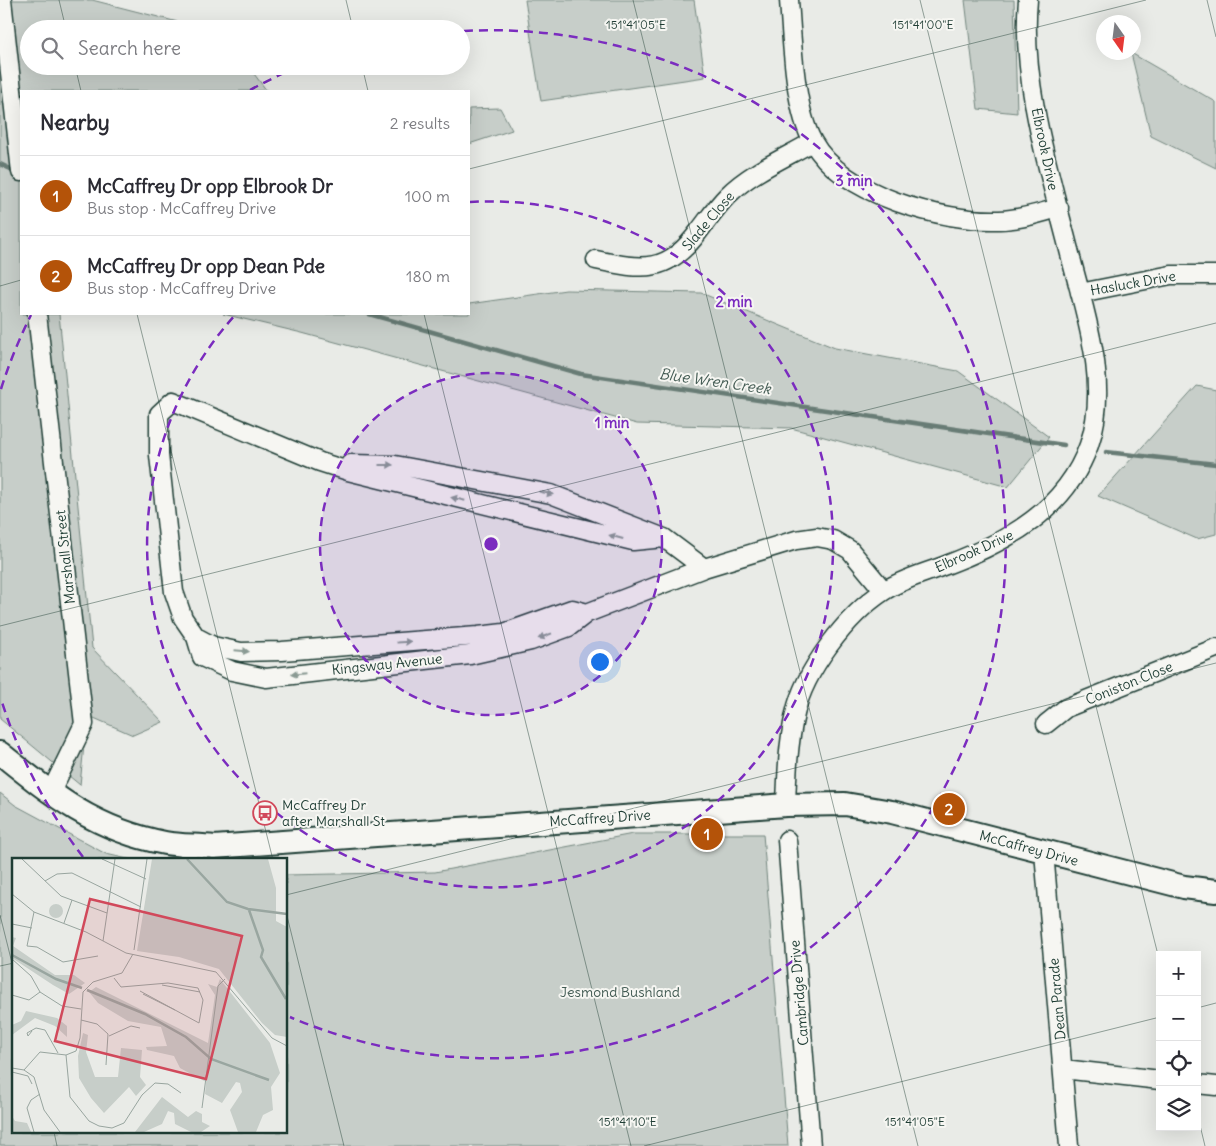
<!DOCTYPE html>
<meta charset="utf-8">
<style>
:root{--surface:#fff;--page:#f7f7f7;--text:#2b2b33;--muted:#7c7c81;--line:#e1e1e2;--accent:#b45309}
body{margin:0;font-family:Delius,sans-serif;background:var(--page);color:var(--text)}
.controls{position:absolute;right:15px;bottom:15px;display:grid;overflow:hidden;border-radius:0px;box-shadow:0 5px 20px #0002}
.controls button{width:45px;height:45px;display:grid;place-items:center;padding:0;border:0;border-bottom:1px solid var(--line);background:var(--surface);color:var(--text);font:25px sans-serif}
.compass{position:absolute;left:1096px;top:15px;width:45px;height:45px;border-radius:50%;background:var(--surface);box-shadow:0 5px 20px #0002;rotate:166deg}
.you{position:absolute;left:599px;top:661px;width:18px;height:18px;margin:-12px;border:4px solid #fff;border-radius:50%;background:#1a73e8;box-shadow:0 0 0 8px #1a73e833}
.badge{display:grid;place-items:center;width:32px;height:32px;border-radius:50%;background:var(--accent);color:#fff;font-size:16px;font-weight:700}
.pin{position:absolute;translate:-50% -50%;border:2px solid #fff;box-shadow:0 1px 5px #0006}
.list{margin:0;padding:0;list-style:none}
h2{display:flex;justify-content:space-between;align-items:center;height:65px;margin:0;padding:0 20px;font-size:21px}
h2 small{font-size:16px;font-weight:400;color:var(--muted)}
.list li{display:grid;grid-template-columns:32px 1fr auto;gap:15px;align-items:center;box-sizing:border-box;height:80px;padding:0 20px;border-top:1px solid var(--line)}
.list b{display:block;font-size:19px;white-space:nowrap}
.list p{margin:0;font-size:16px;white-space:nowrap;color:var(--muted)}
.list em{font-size:16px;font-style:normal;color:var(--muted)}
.icon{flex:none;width:28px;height:28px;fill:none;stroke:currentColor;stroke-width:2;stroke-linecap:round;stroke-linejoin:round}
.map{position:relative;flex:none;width:1216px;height:1146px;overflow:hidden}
.search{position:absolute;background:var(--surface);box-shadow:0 5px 20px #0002;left:20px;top:20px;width:450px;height:55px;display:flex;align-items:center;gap:12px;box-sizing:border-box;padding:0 18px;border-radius:28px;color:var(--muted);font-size:19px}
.panel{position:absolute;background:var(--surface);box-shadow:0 5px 20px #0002;left:20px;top:90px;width:450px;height:225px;border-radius:0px}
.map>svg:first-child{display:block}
.green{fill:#c7cec9;stroke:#73867e}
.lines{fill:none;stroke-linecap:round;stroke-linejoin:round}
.stream{stroke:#687c75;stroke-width:4.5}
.minor-casing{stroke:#1f3d34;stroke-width:21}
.major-casing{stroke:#1f3d34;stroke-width:26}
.minor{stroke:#f6f6f2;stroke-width:18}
.major{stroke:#f6f6f2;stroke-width:22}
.oneway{fill:#8a9a93}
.ticks{fill:none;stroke:#1f3d34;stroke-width:1;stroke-opacity:0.45}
.ring{fill:none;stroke:#7b2cbf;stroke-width:2.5;stroke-dasharray:9 6}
.labels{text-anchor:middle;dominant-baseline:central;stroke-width:4;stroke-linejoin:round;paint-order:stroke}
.street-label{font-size:14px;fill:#1f3d34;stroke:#f6f6f2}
.poi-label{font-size:14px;fill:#1f3d34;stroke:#f6f6f2;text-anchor:start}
.park-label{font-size:14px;fill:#415a52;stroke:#f6f6f2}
.water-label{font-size:15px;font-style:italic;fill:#445c54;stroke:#f6f6f2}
.inset-river{fill:none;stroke:#99a6a0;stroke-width:2.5}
.inset-road{fill:none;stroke:#98a59f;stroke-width:1}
.view{fill:#d1495b;fill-opacity:0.15;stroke:#d1495b;stroke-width:2.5}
.inset-edge{fill:none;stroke:#1f3d34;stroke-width:2.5}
.ticks-label{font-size:12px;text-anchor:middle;fill:#1f3d34;stroke:#f6f6f2;stroke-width:4;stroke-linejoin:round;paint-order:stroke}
.centre{fill:#7b2cbf;stroke:#f6f6f2;stroke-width:2.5}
.ring-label{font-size:15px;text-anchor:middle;font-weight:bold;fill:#7b2cbf;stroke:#f6f6f2;stroke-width:4;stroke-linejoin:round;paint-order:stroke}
</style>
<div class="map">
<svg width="1216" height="1146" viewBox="0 0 1216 1146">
<rect width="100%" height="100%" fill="#e9ebe7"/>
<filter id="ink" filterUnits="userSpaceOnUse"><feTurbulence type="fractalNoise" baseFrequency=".02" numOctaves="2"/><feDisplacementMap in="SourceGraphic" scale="10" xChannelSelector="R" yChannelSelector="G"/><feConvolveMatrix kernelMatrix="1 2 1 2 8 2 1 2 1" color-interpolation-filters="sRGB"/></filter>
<g filter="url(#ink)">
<path class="green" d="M 0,0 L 92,0 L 205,29 L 29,29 L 29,66 L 248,66 L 267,91 L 21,91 L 21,314 L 59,314 L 92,648 L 163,722 L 133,735 L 87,715 L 80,785 L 0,719 Z
M 525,0 L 694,0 L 705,77 L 541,101 Z
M 965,0 L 1014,0 L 1017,113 L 978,109 Z
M 1131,53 L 1216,102 L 1216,168 L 1151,136 Z
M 500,108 L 512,130 L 469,144 L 469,109 Z
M 566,290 L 701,293 L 835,348 L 958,371 L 1049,437 L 1008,487 L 791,428 L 637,424 L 302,333 L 223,314 L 469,314 L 469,304 Z
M 1197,386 L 1216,390 L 1216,534 L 1197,539 L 1098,496 Z
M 0,793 L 15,805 L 106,854 L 132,860 L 14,860 L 14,1132 L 286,1132 L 286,875 L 435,872 L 633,834 L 763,834 L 788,1146 L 0,1146 Z"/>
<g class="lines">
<path class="stream" d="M 0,164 L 17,172
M 369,314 L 581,374 L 1064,445
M 1106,452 L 1216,464"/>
<g class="minor-casing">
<path id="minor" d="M 2,0 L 21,172
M 789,0 C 792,39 794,109 813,142 C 842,195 943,222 999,220 C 1019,220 1039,213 1059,208
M 596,260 C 643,270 668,274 699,231 C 709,218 717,206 728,195 C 751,172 785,158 812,142
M 1080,293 L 1171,275 L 1216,275
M 37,314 L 84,724 L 50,794
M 350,464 L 395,465 L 551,494 L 664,538 L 704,568
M 664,538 L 633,541 L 348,471 L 320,462 L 173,401 L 159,414 L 159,455 L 174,592 L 183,618 L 196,637 L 202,657 L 232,671 L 266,678 L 470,655 L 531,641 L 569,627 L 587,613 L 704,568 L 796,540 L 817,537 L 833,540 L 850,550 L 884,591
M 196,637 L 213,646 L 241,652 L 282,651 L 478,636 L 504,633 L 572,609 L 587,613
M 1046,724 L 1066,708 L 1216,648
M 786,805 C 787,775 788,744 795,714 C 804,671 847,615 884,591 C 902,579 926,573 946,565 C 1007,542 1066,510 1089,445 C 1109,387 1088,323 1073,266 C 1053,184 1020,84 1028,0
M 787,840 L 811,1146
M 1044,852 L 1069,1146
M 1063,1069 L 1160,1080
M 1197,1084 L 1216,1086"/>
</g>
<g class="major-casing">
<path id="major" d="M 0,753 C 53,796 96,830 165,843 C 181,846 198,845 214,847 L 786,805 L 845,804 L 892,812 L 1184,887 L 1216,891"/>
</g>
<use href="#minor" class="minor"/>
<use href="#major" class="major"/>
</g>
<defs><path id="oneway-solid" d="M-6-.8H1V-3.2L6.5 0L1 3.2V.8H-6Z" transform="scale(1.25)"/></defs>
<g class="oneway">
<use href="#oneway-solid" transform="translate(386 465)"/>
<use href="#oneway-solid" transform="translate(546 493) rotate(12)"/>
<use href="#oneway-solid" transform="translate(458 499) rotate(-167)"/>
<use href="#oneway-solid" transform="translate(616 537) rotate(-165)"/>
<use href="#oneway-solid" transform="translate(545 636) rotate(159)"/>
<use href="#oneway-solid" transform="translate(404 642) rotate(-4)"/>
<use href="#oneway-solid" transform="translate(242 651) rotate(5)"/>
<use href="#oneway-solid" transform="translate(298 674) rotate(174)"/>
</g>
</g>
<path class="ticks" d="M 59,0 L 66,29M 346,0 L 353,29M 633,0 L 918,1146M 920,0 L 1160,963M 1207,0 L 1216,37M 75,66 L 81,91M 362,66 L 368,91M 469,169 L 1146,0M 0,286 L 21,280M 137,314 L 273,860M 424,314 L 631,1146M 0,626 L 1216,323M 286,895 L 1216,663M 286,912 L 344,1146M 0,915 L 14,971M 0,966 L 14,963M 1197,1008 L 1216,1003M 1197,1113 L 1205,1146M 54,1132 L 57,1146M 644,1146 L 1160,1017"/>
<circle cx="491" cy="544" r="171" fill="#7b2cbf" fill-opacity=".12"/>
<g class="ring">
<circle cx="491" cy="544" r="171"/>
<path d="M470 202A343 343 0 1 1 236 314"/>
<path d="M83 857A514 514 0 0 1 1 699M1 389A514 514 0 0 1 31 315M250 90A514 514 0 0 1 298 67M464 31A514 514 0 1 1 290 1017"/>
</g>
<defs>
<g id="bus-ring" transform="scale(1.25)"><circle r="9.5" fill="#f6f6f2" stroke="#d1495b" stroke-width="1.5"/><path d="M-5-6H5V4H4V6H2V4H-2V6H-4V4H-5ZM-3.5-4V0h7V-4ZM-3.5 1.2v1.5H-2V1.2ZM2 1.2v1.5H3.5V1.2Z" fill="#d1495b"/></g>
</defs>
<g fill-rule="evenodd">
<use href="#bus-ring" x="265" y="813"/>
</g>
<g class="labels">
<g class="street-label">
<text transform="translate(1045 149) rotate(78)">Elbrook Drive</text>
<text transform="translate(708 221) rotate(-50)">Slade Close</text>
<text transform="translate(1133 283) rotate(-10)">Hasluck Drive</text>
<text transform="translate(974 551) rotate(-24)">Elbrook Drive</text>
<text transform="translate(65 557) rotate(-96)">Marshall Street</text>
<text transform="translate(387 664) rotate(-6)">Kingsway Avenue</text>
<text transform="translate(1129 683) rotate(-22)">Coniston Close</text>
<text transform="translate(600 818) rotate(-4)">McCaffrey Drive</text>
<text transform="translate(1029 848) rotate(15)">McCaffrey Drive</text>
<text transform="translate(799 993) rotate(-95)">Cambridge Drive</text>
<text transform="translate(1057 999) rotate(-95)">Dean Parade</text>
</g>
<g class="poi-label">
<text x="282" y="805">McCaffrey Dr<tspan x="282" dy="16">after Marshall St</tspan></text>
</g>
<g class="park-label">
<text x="620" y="992">Jesmond Bushland</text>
</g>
<g class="water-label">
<text transform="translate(715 381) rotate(8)">Blue Wren Creek</text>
</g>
</g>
<g transform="translate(12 858)">
<rect width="275" height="275" fill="#e9ebe7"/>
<path d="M 140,1 L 256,1 L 264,30 L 264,63 L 275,69 L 275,179 L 263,177 L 250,165 L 207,111 L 167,99 L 125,93 ZM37 53a7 7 0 1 1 14 0a7 7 0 1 1-14 0ZM 0,79 L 4,80 L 1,88 L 43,117 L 62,117 L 73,125 L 57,136 L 41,127 L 0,100 ZM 208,121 L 258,185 L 268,215 L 259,229 L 261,252 L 251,257 L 244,274 L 226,274 L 218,252 L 230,234 L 228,225 L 224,224 L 210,245 L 193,236 L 194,224 L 168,210 L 162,198 L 135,192 L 134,189 L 155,188 L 149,169 L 116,163 L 86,145 L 77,134 L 84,129 L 196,185 L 203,137 L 196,126 L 205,129 ZM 14,153 L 45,160 L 55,168 L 55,179 L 43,168 L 23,160 L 0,177 L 0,167 L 9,163 ZM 71,175 L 76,177 L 74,194 L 83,219 L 106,219 L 109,190 L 130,192 L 128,219 L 134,227 L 124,238 L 117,229 L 92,255 L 79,240 L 67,220 L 66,198 ZM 150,239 L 176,259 L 184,253 L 190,256 L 190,264 L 198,268 L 189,274 L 179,274 L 163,266 L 162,255 L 156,253 L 150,266 L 132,274 L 123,274 ZM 0,258 L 3,263 L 15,265 L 19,274 L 0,274 Z" fill="#c7cec9"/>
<path class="inset-river" d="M 175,1 L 215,44 L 236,51 L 275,56M 237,52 L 251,92 L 249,99 L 274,141M 0,97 L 44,121 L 70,130M 75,132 L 133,156 L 174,179 L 199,201 L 257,222"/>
<path class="inset-road" d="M 10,1 L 49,38 L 95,55M 90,1 L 134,21M 33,23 L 45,16 L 60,15 L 129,49M 0,36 L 22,54 L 74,74 L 114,95 L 204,114 L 260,180M 22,54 L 15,88 L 25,89 L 51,104 L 86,98M 52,65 L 60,42M 0,66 L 20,70M 91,83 L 103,1M 122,92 L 135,1M 0,101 L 19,118 L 28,134 L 50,148 L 69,151M 102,120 L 109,129 L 156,125 L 186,130 L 191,142 L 187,165 L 128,133M 150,127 L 188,134M 131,136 L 163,152M 0,137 L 17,142 L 28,134M 69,162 L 85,166 L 96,176 L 94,207M 20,173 L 16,178 L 15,175 L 24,170 L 33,172 L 46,195M 97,178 L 119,168 L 128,170M 260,180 L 275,188M 54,197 L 58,239 L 77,263 L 87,268 L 100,270 L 112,265 L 130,237 L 143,225 L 156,226 L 169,235M 0,210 L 12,212 L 22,219 L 32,252 L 48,274M 12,212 L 28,194 L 54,197 L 64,193 L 68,180 L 71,134 L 81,124 L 110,115 L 121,96M 0,214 L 16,218 L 20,226M 190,250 L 206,128 L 213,121M 22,274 L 15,250 L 19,242 L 28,236"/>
<path class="view" d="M 78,41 L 230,78 L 194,221 L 43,183 Z"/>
<rect width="275" height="275" class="inset-edge"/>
</g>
<g class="ticks-label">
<text x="636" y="29">151°41'05"E</text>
<text x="923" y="29">151°41'00"E</text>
<text x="628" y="1126">151°41'10"E</text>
<text x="915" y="1126">151°41'05"E</text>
</g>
<circle cx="491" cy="544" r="8" class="centre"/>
<g class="ring-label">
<text x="854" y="186">3 min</text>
<text x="734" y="307">2 min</text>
<text x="612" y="428">1 min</text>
</g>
</svg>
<div class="controls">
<button>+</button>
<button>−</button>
<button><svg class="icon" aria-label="locate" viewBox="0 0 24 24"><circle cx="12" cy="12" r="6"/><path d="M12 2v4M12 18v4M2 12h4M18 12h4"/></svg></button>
<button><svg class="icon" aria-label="layers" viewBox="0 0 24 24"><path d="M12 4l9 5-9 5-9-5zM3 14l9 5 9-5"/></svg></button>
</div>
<svg class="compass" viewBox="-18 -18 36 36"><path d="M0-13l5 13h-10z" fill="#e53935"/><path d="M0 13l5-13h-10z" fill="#7c7c81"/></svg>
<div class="you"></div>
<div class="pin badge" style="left:707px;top:834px">1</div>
<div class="pin badge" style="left:949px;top:809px">2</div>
<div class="search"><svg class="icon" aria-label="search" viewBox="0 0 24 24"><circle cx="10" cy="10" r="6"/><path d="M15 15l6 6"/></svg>Search here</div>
<section class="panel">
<h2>Nearby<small>2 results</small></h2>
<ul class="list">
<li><span class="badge">1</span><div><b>McCaffrey Dr opp Elbrook Dr</b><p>Bus stop · McCaffrey Drive</p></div><em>100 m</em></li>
<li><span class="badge">2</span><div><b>McCaffrey Dr opp Dean Pde</b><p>Bus stop · McCaffrey Drive</p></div><em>180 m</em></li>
</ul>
</section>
</div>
